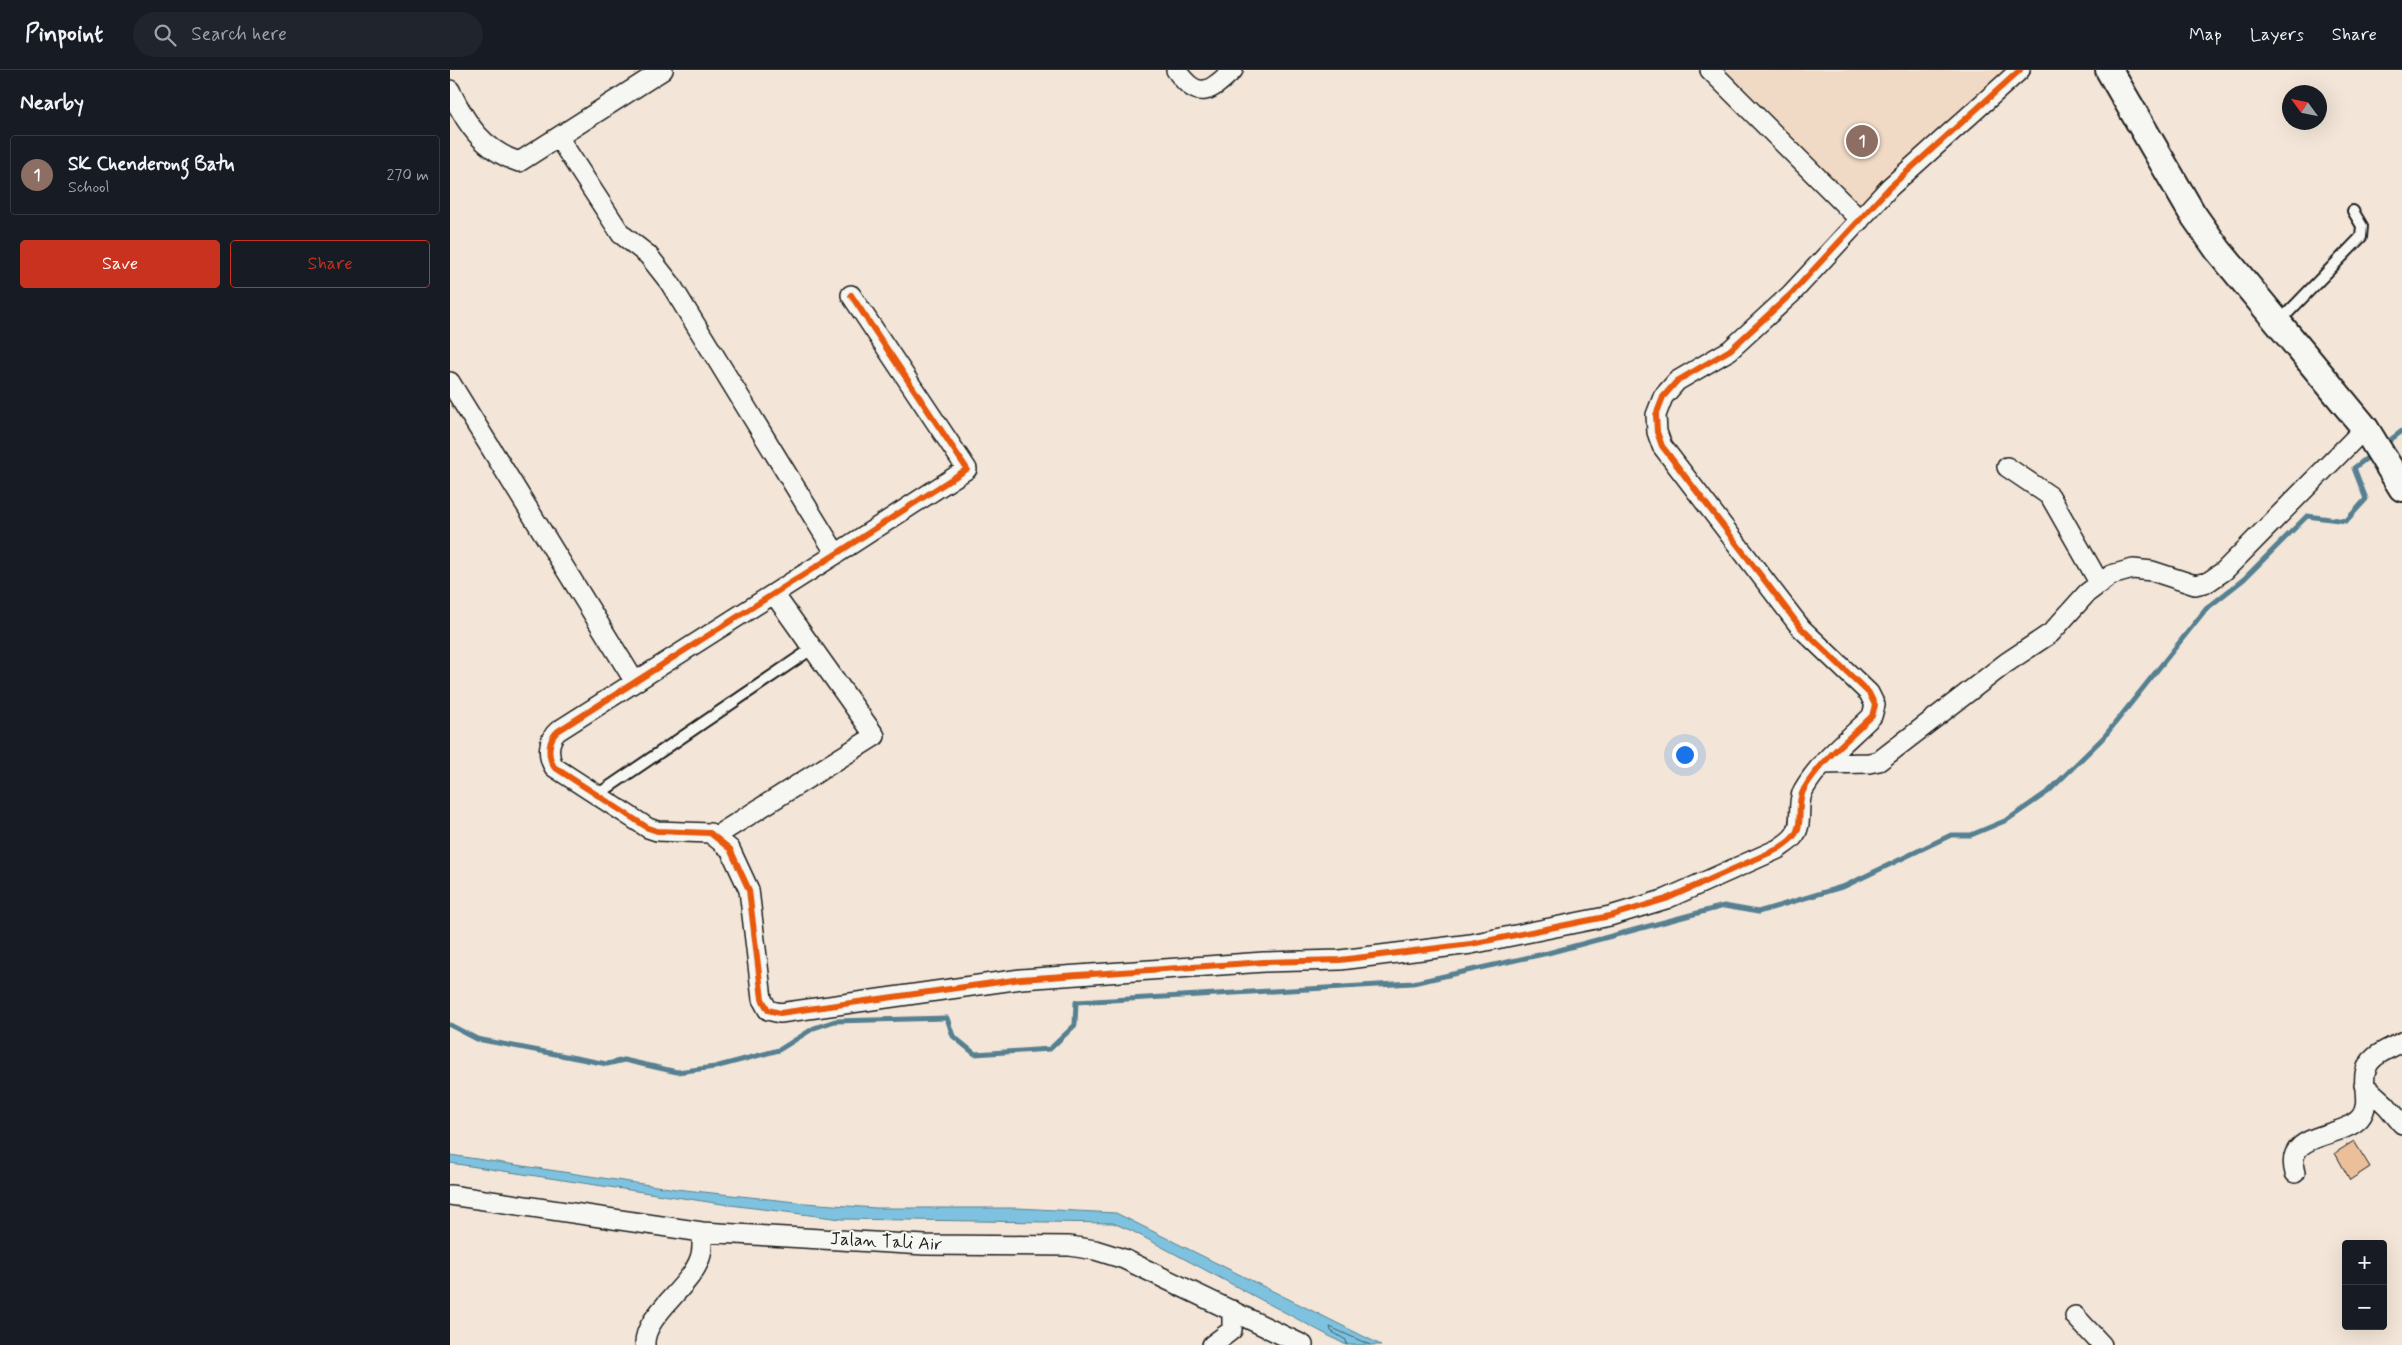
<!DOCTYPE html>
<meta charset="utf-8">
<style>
:root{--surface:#171b24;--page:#20242c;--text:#f1f3f6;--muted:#9ea1a6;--line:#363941;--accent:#c8321e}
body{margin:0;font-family:Mynerve,sans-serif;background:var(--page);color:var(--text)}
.controls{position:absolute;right:15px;bottom:15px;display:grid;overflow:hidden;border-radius:5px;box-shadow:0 5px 20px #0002}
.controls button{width:45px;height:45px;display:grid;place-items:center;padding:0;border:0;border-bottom:1px solid var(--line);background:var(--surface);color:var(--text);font:25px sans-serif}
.compass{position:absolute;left:1832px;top:15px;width:45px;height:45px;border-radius:50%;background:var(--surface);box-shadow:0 5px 20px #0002;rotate:303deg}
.you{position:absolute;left:1234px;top:684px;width:18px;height:18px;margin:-12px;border:4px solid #fff;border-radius:50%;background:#1a73e8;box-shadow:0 0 0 8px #1a73e833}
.badge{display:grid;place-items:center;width:32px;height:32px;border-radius:50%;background:var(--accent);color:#fff;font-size:16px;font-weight:700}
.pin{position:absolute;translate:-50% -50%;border:2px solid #fff;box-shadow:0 1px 5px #0006}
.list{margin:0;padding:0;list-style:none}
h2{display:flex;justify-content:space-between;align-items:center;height:65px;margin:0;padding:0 20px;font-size:21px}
h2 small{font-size:16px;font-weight:400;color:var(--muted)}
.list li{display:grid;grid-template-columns:32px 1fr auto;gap:15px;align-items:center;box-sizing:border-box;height:80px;margin:0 10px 10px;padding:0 10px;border:1px solid var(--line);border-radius:5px}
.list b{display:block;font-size:19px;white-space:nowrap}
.list p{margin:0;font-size:16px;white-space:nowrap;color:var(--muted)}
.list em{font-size:16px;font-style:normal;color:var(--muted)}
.actions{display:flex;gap:10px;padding:15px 20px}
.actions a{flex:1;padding:11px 0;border:1px solid var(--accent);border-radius:5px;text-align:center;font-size:18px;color:var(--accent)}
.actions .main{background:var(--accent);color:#fff}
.icon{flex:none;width:28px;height:28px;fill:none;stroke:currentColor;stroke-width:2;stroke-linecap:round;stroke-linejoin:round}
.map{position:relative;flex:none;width:1952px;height:1275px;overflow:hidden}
header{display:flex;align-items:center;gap:30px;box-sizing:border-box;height:70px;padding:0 25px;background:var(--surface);border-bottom:1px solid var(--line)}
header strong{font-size:24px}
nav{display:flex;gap:28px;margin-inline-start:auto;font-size:18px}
.search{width:350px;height:45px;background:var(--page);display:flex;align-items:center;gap:12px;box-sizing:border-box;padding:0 18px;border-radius:28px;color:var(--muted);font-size:19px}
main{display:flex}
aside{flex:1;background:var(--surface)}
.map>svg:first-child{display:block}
.built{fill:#f1dac5}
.water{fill:#7ec2df;stroke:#578091}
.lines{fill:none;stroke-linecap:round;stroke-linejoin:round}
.shore{stroke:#435e6a;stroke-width:1}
.stream{stroke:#578091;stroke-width:5}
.building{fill:#ebbf9a;stroke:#1c1c1c}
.lane-casing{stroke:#1c1c1c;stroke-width:14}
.street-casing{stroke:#1c1c1c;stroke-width:22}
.secondary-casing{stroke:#1c1c1c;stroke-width:30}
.lane{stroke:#f6f6f2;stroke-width:10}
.street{stroke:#f6f6f2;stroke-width:19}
.secondary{stroke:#f6f6f2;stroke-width:26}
.cycleway-casing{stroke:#f6f6f2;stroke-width:9}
.cycleway{stroke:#e8590c;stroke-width:6}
.labels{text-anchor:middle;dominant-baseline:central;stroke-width:4;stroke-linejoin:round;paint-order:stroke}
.street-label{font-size:18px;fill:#1c1c1c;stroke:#f6f6f2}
</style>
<header>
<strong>Pinpoint</strong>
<div class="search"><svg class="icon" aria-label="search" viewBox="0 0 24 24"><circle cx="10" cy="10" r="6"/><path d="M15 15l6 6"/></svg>Search here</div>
<nav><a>Map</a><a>Layers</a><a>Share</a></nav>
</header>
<main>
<aside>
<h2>Nearby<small></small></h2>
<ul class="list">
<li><span class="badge" style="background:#8d6e63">1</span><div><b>SK Chenderong Batu</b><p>School</p></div><em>270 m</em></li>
</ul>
<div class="actions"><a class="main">Save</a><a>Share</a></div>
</aside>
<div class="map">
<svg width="1952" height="1275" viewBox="0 0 1952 1275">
<rect width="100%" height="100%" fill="#f3e6d8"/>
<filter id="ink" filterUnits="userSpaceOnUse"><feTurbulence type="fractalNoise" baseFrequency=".02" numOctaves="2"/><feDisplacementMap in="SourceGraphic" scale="10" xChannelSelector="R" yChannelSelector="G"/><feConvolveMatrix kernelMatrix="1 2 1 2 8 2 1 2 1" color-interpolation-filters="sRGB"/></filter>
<g filter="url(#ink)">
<path class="built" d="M 1265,0 L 1564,0 L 1410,142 Z"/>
<path class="water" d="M 0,1085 L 226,1119 L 355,1133 L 426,1138 L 567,1138 L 666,1143 L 931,1275 L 896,1275 L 682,1161 L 663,1153 L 391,1149 L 272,1134 L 0,1093 Z"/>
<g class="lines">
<path class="shore" d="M 897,1275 L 896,1270 L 881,1261 L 880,1257 L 920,1275"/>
<path class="stream" d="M 1939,371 L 1952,361
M 0,955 L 27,969 L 157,994 L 174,990 L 227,1002 L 265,997 L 329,980 L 364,958 L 385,951 L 497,948 L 503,966 L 525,984 L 600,979 L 625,955 L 626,932 L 963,913 L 1098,883 L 1274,836 L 1308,842 L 1395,816 L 1501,765 L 1521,765 L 1557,750 L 1599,721 L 1654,667 L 1756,539 L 1794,509 L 1857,446 L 1896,451 L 1916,429 L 1904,398 L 1917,388"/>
</g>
<path class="building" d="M 1904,1071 L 1920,1097 L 1900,1110 L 1885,1083 Z"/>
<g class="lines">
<g class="lane-casing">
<path id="lane" d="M 1829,252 L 1911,167 L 1912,156 L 1903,141
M 147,725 L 363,578"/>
</g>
<g class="street-casing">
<path id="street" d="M 726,0 C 748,31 759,23 783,0
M 1260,0 L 1410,150
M 0,20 C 16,54 33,80 69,92 L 213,0
M 108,67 L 171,164 L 198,185 L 220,213 L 386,484
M 401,225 L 517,399 L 386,484 L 108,661 C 98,669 97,686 104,697 L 198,758 L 207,761 L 260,763 L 280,779 L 299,820 L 312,929 L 318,940 L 330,943 L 571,909 L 814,892 L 890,890 L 1021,874 L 1160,846 L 1216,829 L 1328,779 C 1333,775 1339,772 1343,767 C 1355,755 1345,734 1354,719 C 1370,691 1399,669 1422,646 L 1425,635 L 1419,623 L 1351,558 L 1212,376 L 1207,362 L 1206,345 L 1213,327 L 1227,311 L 1280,280 L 1341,224 L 1440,117 L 1570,0
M 0,312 L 185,612
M 1557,397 L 1600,426 L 1650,514
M 1374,694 L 1419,693 L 1429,691 L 1556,593 L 1601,563 L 1637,523 L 1661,505 L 1683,499 L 1702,501 L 1745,515 L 1758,512 L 1774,501 L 1915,358
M 266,766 L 425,666 L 324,524
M 1914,1015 L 1936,1035 L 1952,1054
M 1845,1103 C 1833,1061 1890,1070 1910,1048 C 1925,1030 1903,1005 1925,987 C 1932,981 1943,977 1952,972
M 0,1125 L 252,1162 L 475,1175 L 620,1176 L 645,1180 L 674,1189 L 853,1275
M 1625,1246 L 1652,1275
M 195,1275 C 193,1246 241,1217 250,1188 C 253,1181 252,1170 252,1162
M 762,1275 L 782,1260 L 782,1240"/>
</g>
<g class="secondary-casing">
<path id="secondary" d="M 1659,0 L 1742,143 L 1768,180 L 1915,358 L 1952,418"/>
</g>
<use href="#lane" class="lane"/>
<use href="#street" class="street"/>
<use href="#secondary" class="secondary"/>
<g class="cycleway-casing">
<path id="cycleway" d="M 401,225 L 517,399 L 386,484 L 108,661 C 98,669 97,686 104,697 L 198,758 L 207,761 L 260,763 L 280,779 L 299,820 L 312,929 L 318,940 L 330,943 L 571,909 L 814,892 L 890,890 L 1021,874 L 1160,846 L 1216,829 L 1328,779 C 1333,775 1339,772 1343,767 C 1355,755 1345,734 1354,719 C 1370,691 1399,669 1422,646 L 1425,635 L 1419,623 L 1351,558 L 1212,376 L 1207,362 L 1206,345 L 1213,327 L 1227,311 L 1280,280 L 1341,224 L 1440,117 L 1570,0"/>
</g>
<use href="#cycleway" class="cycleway"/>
</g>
</g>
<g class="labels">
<g class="street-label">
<text transform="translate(436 1172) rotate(3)">Jalan Tali Air</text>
</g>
</g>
</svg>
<div class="controls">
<button>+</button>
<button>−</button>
</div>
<svg class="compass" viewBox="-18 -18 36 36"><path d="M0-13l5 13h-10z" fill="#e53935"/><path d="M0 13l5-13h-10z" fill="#9ea1a6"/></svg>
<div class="you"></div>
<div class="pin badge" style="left:1412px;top:71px;background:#8d6e63">1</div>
</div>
</main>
